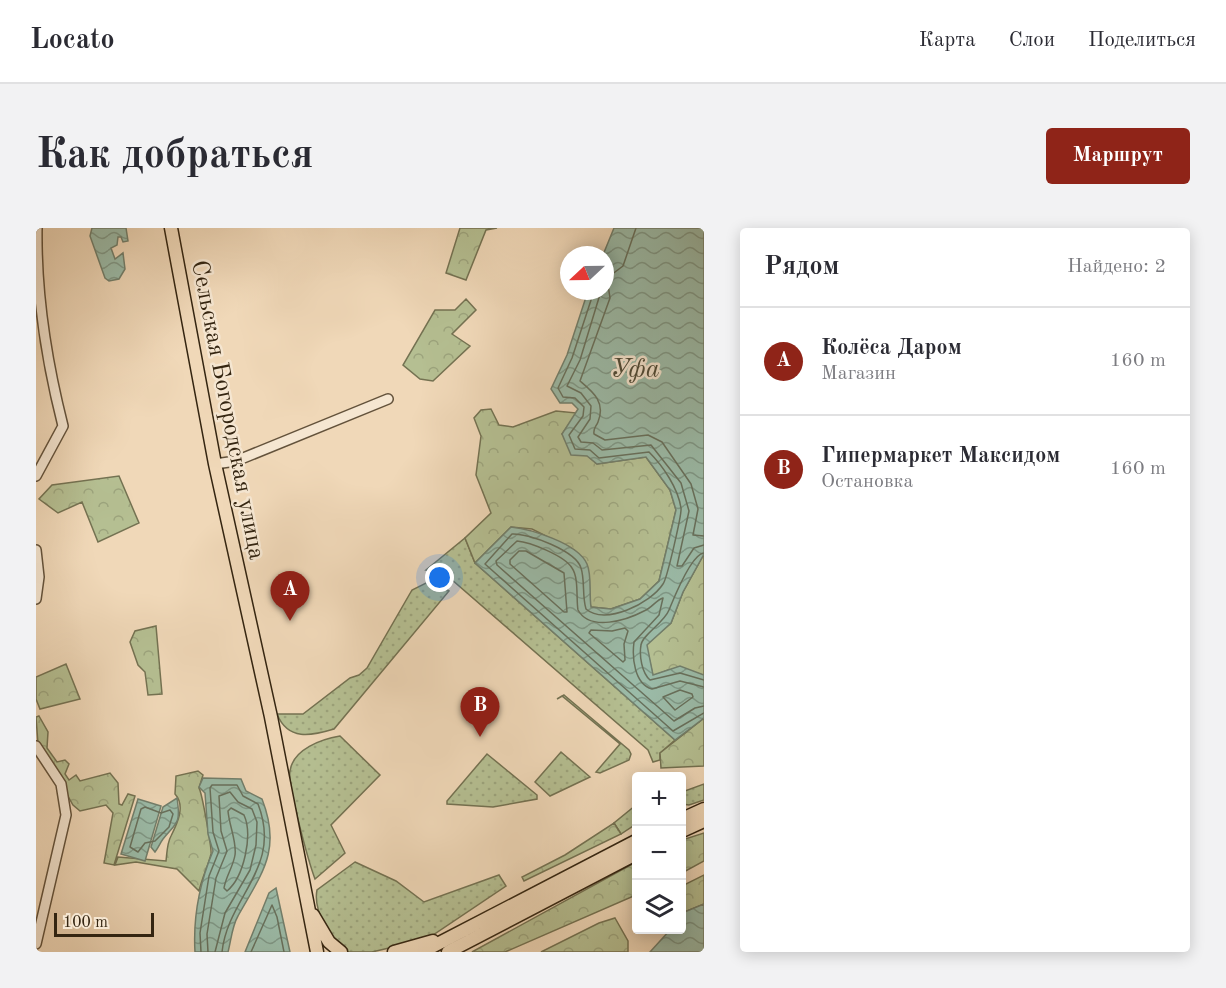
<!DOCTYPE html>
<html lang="ru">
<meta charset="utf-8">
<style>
:root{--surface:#fff;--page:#f2f2f3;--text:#2b2b33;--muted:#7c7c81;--line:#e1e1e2;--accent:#8f2418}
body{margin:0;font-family:"Old Standard TT",serif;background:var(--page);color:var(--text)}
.controls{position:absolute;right:18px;bottom:18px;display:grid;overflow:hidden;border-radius:6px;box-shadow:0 3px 15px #0003}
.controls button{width:54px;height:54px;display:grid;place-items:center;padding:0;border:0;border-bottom:2px solid var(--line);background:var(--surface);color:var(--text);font:30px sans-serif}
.compass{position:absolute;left:524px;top:18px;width:54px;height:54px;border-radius:50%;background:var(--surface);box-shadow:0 3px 15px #0003;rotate:248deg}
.scale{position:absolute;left:18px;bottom:15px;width:100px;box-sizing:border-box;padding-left:6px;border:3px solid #342511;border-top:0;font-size:16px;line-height:21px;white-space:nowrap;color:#342511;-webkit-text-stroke:4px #f5e6d1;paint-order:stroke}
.you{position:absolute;left:404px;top:350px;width:21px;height:21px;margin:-15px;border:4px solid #fff;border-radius:50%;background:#1a73e8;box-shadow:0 0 0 9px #1a73e833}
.badge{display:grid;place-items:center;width:39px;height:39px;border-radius:50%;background:var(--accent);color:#fff;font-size:20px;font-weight:700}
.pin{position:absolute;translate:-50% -50px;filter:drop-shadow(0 2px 3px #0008)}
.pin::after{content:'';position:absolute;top:32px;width:21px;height:18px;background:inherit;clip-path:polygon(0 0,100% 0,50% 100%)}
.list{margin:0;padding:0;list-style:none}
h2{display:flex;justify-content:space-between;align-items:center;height:78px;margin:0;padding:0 24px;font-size:26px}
h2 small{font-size:20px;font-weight:400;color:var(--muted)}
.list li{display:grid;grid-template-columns:39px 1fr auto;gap:18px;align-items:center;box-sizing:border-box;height:108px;padding:0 24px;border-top:2px solid var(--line)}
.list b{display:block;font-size:22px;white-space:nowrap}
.list p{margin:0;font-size:20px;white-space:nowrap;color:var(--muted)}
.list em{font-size:20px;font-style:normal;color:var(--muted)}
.icon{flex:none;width:33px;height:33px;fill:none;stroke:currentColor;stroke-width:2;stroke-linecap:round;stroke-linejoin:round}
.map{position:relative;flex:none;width:668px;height:724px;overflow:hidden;border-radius:6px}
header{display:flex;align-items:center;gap:36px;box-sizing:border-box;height:84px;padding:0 30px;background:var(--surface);border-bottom:2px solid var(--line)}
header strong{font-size:28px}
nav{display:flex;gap:33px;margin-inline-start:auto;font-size:21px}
.intro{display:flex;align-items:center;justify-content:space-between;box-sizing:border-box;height:144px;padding:0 36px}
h1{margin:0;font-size:42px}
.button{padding:15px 27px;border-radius:6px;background:var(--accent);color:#fff;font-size:21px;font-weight:700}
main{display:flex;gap:36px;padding:0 36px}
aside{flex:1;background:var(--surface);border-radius:6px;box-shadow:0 3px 15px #0003}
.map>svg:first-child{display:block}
.grass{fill:url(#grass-dots);stroke:#747252;stroke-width:1.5}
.forest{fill:url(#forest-crowns);stroke:#747252;stroke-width:1.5}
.water{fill:url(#water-waves);stroke:#727f6c;stroke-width:1.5}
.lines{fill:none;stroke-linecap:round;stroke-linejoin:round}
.shore{stroke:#68705c;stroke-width:1.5}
.minor-casing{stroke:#63523b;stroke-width:12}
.major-casing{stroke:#342511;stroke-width:15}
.minor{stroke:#f5e6d1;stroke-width:9}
.major{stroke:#f0d8b8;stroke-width:12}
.labels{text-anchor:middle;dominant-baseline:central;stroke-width:5;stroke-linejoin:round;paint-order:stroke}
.street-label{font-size:24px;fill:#342511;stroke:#f5e6d1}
.water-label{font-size:26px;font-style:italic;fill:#4e4a37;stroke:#f5e6d1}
</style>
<header>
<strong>Locato</strong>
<nav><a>Карта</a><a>Слои</a><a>Поделиться</a></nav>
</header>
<div class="intro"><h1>Как добраться</h1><a class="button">Маршрут</a></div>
<main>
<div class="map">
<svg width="668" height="724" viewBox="0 0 668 724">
<defs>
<pattern id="grass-dots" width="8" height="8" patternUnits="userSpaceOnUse" patternTransform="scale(1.5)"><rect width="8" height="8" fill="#b5bf92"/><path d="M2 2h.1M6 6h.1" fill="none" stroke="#9ca47d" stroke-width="1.8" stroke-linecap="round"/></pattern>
<pattern id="forest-crowns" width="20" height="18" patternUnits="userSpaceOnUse" patternTransform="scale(1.5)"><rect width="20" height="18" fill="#b5bf92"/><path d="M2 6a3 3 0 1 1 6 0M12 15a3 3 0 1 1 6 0" fill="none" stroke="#9ca47d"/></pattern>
<pattern id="water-waves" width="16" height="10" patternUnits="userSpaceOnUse" patternTransform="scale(1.5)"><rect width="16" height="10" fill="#9bbba8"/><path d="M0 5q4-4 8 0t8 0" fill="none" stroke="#7f9887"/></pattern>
</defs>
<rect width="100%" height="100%" fill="#f0d8b8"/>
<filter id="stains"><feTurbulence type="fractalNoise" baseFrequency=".00333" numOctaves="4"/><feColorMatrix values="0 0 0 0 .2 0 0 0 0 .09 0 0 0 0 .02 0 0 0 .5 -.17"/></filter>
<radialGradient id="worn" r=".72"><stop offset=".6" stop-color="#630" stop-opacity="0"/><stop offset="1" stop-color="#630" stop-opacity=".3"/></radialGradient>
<path class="grass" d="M 429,310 L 439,335 L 639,512 L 624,525 L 624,532 L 617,534 L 612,522 L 408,345 L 390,342 Z
M 396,352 L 413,363 L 298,501 C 275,508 252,513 241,486 L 267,486 L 314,450 L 323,447 L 331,440 L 376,362 Z
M 528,467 L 593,522 L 595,526 L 593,532 L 564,545 L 560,544 L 584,516 L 526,468 L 521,471 Z
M 304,508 L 344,547 L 295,597 L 309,625 L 279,651 C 273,635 251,556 254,543 C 257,521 286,511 304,508 Z
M 525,524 L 554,549 L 514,568 L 499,554 Z
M 451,526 L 501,567 L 501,571 L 457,579 L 411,576 L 411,573 Z
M 668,556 L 668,572 L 653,577 L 646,576 L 646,564 Z
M 600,577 L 600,596 L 585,606 L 578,595 Z
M 319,634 L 360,653 L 388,674 L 463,647 L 470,658 L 391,711 L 336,724 L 312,724 C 294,715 277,681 281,662 Z"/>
<path class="forest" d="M 424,0 L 461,0 L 450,2 L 430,52 L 410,45 Z
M 430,71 L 440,82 L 416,106 L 434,118 L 397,153 L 384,151 L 367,137 L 399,82 L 419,82 Z
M 455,181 L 463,197 L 477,199 L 520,183 L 541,185 L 526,206 L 561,236 L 610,229 L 634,262 L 640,282 L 623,353 L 604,371 L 575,381 L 555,379 L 538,322 L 496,301 L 475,299 L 439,335 L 429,310 L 455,285 L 440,247 L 445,208 L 438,190 L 445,182 Z
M 83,248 L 103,295 L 62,314 L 46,274 L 22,285 L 3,271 L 16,257 Z
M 668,326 L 668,447 L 632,442 L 617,448 L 610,417 L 635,395 L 647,364 Z
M 120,398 L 126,466 L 112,467 L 109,444 L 102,437 L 94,414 L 99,403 Z
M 30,436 L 44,471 L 4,481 L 0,471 L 0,449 Z
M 3,488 L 12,504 L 11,520 L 21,534 L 29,532 L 33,536 L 29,546 L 33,552 L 40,547 L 44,553 L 74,545 L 82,555 L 83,576 L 86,577 L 92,566 L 99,568 L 78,637 L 68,635 L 77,585 L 70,577 L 44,583 L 37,577 L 2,516 L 0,489 Z
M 668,490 L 668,538 L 625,540 L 624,525 Z
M 162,543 L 167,547 L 163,560 C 166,565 176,621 175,626 C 172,638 166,650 163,663 L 141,641 L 100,634 L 79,637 L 82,629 L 130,633 C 131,625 131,615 135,608 C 141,596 150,578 139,566 L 140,548 Z
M 578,595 L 585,606 L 488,653 L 486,649 L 529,627 Z
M 668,605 L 668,633 L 646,645 L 646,612 Z
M 600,634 L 600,667 L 469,724 L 436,724 Z
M 668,647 L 668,676 L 646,685 L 646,658 Z
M 579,690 L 592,713 L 592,724 L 505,724 L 563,695 Z"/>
<path class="water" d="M 56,0 L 90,0 L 92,13 L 87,14 L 85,9 L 82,9 L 81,17 L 75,20 L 79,31 L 87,25 L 89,41 L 83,51 L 73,53 L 69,50 L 54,8 Z
M 578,0 L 668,0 L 668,326 L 647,364 L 635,395 L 611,417 L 617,447 L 644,438 L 668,447 L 668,490 L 639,512 L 439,335 L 475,299 C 494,301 542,315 551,336 C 556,347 553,366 555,379 L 575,381 L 604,371 L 623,353 L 640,282 L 634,262 L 610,229 L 561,236 L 551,228 L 535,227 L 526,206 L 542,181 L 536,175 L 524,175 L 515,161 L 531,127 L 552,63 L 569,63 L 567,27 Z
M 167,550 L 205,551 L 210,563 L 226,571 C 246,622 226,645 202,688 C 196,698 195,713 192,724 L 159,724 C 157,690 164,654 177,623 L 172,606 L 169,565 L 163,559 Z
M 141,570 C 145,596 141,594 127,611 C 124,615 123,619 119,624 L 115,619 L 127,579 Z
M 102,571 L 125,578 L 109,633 L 85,626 Z
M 240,660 L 254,724 L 209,724 L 233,665 Z
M 668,676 L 668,724 L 614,724 L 634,702 L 646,702 L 646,685 Z"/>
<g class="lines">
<path class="shore" d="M 600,0 L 587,38 L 571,50 L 574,70 L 544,153 C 557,164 570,174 562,194 C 560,199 557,200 558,206 L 569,212 L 612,207 L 626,214 L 655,256 L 662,281 L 657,307 L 668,308
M 558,63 L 536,130 L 522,160 L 527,169 L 539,170 L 548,179 L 547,188 L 533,207 L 539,221 L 554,222 L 563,230 L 613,224 C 627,238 642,260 645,280 C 646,286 631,351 627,356 C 615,375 569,398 550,381 C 546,368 549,352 545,340 C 540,323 493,305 476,306 L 449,336 L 637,503 L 668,485
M 565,63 L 544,132 L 531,158 L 545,165 L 555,178 L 554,191 L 542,209 L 545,214 L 557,215 L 566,222 L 615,217 L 645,255 L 653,283 L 641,338 L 646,338 L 658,320 L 668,317
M 483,323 L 490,323 L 528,345 L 531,384 L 528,384 L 474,336 L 474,332 Z
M 668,325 C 655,326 638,370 633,382 C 628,395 606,407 605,417 C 603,428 606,445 614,452 L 644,445 L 668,452
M 589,400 L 592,403 L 588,416 L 589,432 L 587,434 L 553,405 L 555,402 L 576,403 Z
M 668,459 L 644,453 L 616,461 C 598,456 596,429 598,414 L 623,387 L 627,370 C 620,372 616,380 608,383 C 591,392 554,404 542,382 C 540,371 543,350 536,340 C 529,328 494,314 481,313 L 460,333 L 461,337 L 638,493 L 659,480 L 668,478
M 644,462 L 656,466 L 657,469 L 639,482 L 627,469 Z
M 109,579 L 125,585 L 134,582 L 137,586 L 133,599 L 119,613 L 109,615 L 102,624 L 94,619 L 105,581 Z
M 195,580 L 208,587 C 217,607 208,649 191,663 L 188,660 C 190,648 197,639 199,627 C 201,614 193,597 192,583 Z
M 165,724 L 164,705 L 173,648 L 183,623 L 177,604 L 174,560 L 176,557 L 201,557 L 207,568 L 222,576 C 247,640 192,668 186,724
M 172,724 L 171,706 L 180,650 L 191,623 L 185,603 L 183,568 L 194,564 L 202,574 L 216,581 L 221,594 L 220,617 L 214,642 L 189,685 L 179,724
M 215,724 L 236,677 L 241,689 L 248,724"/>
<g class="minor-casing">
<path id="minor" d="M 179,236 L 200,233 L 352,171
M 0,248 L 27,198 C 11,135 0,65 1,0
M 0,322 L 3,349 L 0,371
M 0,518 L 25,556 L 30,587 L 0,716"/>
</g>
<g class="major-casing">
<path id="major" d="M 135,0 L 179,236 L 235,489 L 281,724
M 646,591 L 668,581
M 646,603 L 668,593
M 277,687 L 293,714 L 305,724
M 358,724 L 397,713
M 386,724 L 600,613
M 412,724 L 600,626"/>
</g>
<use href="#minor" class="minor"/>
<use href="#major" class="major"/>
</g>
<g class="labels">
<g class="street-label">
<text transform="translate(191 182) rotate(79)">Сельская Богородская улица</text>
</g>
<g class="water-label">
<text x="599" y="142">Уфа</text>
</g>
</g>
<rect width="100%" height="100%" filter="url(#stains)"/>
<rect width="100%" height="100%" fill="url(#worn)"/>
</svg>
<div class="controls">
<button>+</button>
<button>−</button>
<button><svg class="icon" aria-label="layers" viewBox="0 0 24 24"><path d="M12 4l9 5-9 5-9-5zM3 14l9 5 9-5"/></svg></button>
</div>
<svg class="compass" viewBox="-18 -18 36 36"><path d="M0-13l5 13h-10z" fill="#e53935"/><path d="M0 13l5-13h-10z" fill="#7c7c81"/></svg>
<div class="scale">100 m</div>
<div class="you"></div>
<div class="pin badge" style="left:254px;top:393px">A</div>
<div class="pin badge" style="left:444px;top:509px">B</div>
</div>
<aside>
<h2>Рядом<small>Найдено: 2</small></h2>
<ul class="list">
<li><span class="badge">A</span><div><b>Колёса Даром</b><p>Магазин</p></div><em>160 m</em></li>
<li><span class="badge">B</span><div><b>Гипермаркет Максидом</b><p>Остановка</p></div><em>160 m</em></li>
</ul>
</aside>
</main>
